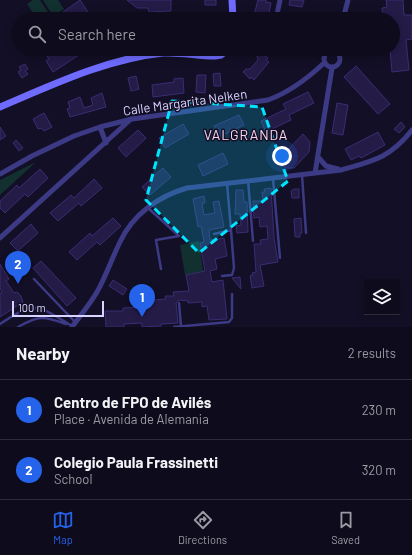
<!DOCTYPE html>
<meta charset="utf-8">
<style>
:root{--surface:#0e0b1c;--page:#1c1929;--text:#f1f3f6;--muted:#9b9ba3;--line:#2e2b3b;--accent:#2563eb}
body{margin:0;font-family:Barlow,sans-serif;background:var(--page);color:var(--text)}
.controls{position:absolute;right:12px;bottom:12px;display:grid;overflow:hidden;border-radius:0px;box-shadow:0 2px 10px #0003}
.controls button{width:36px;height:36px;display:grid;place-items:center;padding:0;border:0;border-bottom:1px solid var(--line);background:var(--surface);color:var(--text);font:20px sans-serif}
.scale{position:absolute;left:12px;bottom:10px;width:92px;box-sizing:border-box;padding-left:4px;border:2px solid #d9d4ff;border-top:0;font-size:11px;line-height:14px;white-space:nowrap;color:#d9d4ff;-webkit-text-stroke:3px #130f26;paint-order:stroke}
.you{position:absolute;left:282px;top:156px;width:14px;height:14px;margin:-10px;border:3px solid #fff;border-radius:50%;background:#1a73e8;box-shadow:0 0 0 6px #1a73e833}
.badge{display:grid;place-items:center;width:26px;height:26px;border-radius:50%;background:var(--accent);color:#fff;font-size:13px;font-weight:700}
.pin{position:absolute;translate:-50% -33px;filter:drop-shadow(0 1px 2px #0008)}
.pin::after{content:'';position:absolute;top:21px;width:14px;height:12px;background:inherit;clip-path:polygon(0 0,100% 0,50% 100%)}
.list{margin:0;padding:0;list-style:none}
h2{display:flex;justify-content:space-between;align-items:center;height:52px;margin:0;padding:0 16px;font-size:17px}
h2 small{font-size:13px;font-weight:400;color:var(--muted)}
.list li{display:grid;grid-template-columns:26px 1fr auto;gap:12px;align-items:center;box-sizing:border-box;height:60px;padding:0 16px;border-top:1px solid var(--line)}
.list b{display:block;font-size:15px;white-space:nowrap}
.list p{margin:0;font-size:13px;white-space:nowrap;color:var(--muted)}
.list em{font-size:13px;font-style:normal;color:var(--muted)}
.icon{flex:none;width:22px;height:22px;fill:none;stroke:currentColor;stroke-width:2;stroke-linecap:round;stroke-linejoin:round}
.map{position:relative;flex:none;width:412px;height:327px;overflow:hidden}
.search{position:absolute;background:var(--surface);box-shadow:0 2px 10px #0003;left:12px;right:12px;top:12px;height:44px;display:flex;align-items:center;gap:10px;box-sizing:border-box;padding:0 14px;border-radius:22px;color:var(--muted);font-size:15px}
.sheet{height:172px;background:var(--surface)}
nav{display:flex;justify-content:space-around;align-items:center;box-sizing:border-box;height:56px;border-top:1px solid var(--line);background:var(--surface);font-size:11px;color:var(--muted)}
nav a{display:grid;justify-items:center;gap:2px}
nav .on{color:var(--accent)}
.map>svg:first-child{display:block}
.green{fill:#12302f}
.building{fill:#241b47;stroke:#3b2d73}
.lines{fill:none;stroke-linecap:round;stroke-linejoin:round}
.lane{stroke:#3d3a85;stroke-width:2.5}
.street{stroke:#3d3a85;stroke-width:5}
.secondary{stroke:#6f6bff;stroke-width:7}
.marked{fill:#00e5ff;fill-opacity:0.2;stroke:#00e5ff;stroke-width:3;stroke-dasharray:8 5;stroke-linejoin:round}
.labels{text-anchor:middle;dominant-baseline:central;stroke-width:3;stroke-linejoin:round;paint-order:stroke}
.street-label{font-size:13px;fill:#d9d4ff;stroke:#130f26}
.neighbourhood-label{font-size:14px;letter-spacing:1px;fill:#ffd6f0;stroke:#130f26}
</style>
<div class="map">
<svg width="412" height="327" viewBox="0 0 412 327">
<rect width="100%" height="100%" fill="#130f26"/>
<path class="green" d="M 33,0 L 40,0 L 51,17 L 48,19 L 37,19 L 27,4 Z
M 43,0 L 58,0 L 64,9 L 53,16 Z
M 36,162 L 0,195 L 0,180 Z
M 199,241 L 203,271 L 185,275 L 180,245 Z"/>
<path class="building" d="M 80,0 L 88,12 L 83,16 L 85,19 L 53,19 Z
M 127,0 L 171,0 L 171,11 L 149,12 L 148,8 L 137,8 Z
M 205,0 L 216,0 L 216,5 L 205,5 Z
M 258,0 L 266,0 L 266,2 L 271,3 L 268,18 L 254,15 Z
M 290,0 L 304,0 L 302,7 L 289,5 Z
M 386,0 L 403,0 L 404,15 L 412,15 L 412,39 L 406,40 L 409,70 L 392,72 L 390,49 L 393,49 L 393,19 L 383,19 L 382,8 L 387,7 Z
M 42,49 L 88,49 L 53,72 L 46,61 L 49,59 Z
M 260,52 L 268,58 L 266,60 L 269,62 L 254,80 L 251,77 L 250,79 L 243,72 L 246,69 L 250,69 L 258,60 L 257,56 Z
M 25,64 L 28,69 L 25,71 L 28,74 L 22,78 L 18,72 L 21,70 L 19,67 Z
M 356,66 L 390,104 L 378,114 L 344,77 Z
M 220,73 L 221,86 L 214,86 L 213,74 Z
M 197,75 L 206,75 L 205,93 L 196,92 Z
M 136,76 L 139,89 L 131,91 L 128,78 Z
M 183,78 L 184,93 L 153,97 L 152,85 L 174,82 L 174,79 Z
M 308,92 L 314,103 L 289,115 L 291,120 L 266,132 L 261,121 L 286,109 L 283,104 Z
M 102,93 L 106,107 L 70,117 L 67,109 L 70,108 L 68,102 L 80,97 L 84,108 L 93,105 L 91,98 Z
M 337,103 L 348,105 L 343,135 L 332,133 Z
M 44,113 L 52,127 L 44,131 L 41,128 L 38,129 L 33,119 Z
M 239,115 L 244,125 L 219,137 L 214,126 Z
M 401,122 L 405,127 L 399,133 L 394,129 Z
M 183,124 L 189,134 L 165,148 L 159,138 Z
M 0,127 L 6,136 L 0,140 Z
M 138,130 L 146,138 L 126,157 L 118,148 Z
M 378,132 L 385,145 L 361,158 L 359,156 L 351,160 L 345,149 Z
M 303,134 L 310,142 L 309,152 L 294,168 L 285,168 L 277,161 Z
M 16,140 L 23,148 L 19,151 L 13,143 Z
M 223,153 L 228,164 L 203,176 L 198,165 Z
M 163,168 L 171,177 L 150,195 L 142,187 Z
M 40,169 L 48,178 L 28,197 L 25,194 L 5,213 L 0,208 L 0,201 L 17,185 L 19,188 Z
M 94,179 L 102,188 L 81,206 L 79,203 L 58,221 L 50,213 L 71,195 L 74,198 Z
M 271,188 L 274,238 L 278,262 L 260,265 L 264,286 L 252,288 L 250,276 L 253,275 L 252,273 L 256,272 L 254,244 L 261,244 L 260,240 L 268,239 L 267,226 L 260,227 L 259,217 L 254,218 L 253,201 L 263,201 L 262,192 L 265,192 L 264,189 Z
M 294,189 L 299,189 L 299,198 L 292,198 L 291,191 Z
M 236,190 L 243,190 L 244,202 L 247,202 L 248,232 L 237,233 L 236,226 L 241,225 L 240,214 L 235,214 Z
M 204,196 L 205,203 L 202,203 L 204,215 L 215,213 L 213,202 L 219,201 L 224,227 L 209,230 L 210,240 L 224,238 L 227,256 L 215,259 L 217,269 L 210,271 L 212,282 L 223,280 L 227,319 L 209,320 L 207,306 L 202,307 L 202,302 L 188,303 L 188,301 L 179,300 L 176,303 L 178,323 L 161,324 L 161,326 L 142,327 L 142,323 L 124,324 L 124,327 L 106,327 L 105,311 L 123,311 L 123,308 L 141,307 L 141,301 L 166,299 L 165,296 L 174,296 L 173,292 L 189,291 L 186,275 L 205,271 L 200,243 L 204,242 L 201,226 L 198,227 L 193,199 Z
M 113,218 L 121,226 L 100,245 L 97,242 L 77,260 L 69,252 L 90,233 L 92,236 Z
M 301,218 L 302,233 L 300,233 L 300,237 L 295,237 L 294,219 Z
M 31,224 L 38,233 L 18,251 L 10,243 Z
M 41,261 L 76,298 L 67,306 L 33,268 Z
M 0,264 L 9,279 L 6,281 L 14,293 L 17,292 L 21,296 L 23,302 L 0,317 L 0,294 L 2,292 L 0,288 Z
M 240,277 L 241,289 L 232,278 Z
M 113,280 L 127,289 L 123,295 L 109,286 Z"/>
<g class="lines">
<path class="lane" d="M 302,175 L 306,233
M 273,179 L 280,258
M 248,180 L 253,241
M 148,208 L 179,236 L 156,240 L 161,269
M 214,234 L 231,230 L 227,183
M 222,276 L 232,275 L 234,268 L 231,230
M 34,279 L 75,322
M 179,303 L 181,326
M 0,324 C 37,300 35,304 72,326
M 18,327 C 39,315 44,316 66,324
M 174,327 L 229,322 L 232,318 L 232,294"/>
<path class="street" d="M 276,19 L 280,0
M 343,19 L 348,0
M324 59a8 8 0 1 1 16 0a8 8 0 1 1-16 0Z
M 100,127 L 106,143
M 318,157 L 326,166 L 338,169
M 315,173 L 332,68
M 0,174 L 32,156 L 74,136 L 100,127 L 132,119 L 268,100 C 290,92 307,79 324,63
M 0,238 L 131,119
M 72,327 C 80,316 90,304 97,292 C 106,276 112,258 120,242 C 133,214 159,196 187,188 L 341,170 C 373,161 390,158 412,130"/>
<path class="secondary" d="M 232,0 L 233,19
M 0,107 C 52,85 106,59 163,53 C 181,52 198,56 215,56 L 221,55 L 229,49"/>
</g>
<path class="marked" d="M 172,101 L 262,107 L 288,181 L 199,253 L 146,200 Z"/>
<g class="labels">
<g class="street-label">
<text transform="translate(185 102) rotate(-8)">Calle Margarita Nelken</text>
</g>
<g class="neighbourhood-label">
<text x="246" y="134">VALGRANDA</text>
</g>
</g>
</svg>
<div class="controls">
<button><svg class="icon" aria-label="layers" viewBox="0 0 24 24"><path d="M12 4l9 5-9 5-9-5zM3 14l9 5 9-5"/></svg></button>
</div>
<div class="scale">100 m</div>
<div class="you"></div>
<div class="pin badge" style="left:142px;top:317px">1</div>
<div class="pin badge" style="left:18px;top:284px">2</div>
<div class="search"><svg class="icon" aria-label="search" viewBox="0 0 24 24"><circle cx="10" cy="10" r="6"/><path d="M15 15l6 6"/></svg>Search here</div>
</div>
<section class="sheet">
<h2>Nearby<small>2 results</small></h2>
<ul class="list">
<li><span class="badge">1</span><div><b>Centro de FPO de Avilés</b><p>Place · Avenida de Alemania</p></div><em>230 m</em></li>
<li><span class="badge">2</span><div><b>Colegio Paula Frassinetti</b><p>School</p></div><em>320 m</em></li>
</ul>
</section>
<nav>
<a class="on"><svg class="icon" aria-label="map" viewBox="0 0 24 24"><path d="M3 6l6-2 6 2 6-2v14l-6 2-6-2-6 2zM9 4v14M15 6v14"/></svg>Map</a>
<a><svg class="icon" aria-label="directions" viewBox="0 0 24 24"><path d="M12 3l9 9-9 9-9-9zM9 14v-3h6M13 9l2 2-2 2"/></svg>Directions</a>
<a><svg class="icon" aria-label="saved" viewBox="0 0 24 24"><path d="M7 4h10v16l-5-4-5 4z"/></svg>Saved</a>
</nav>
